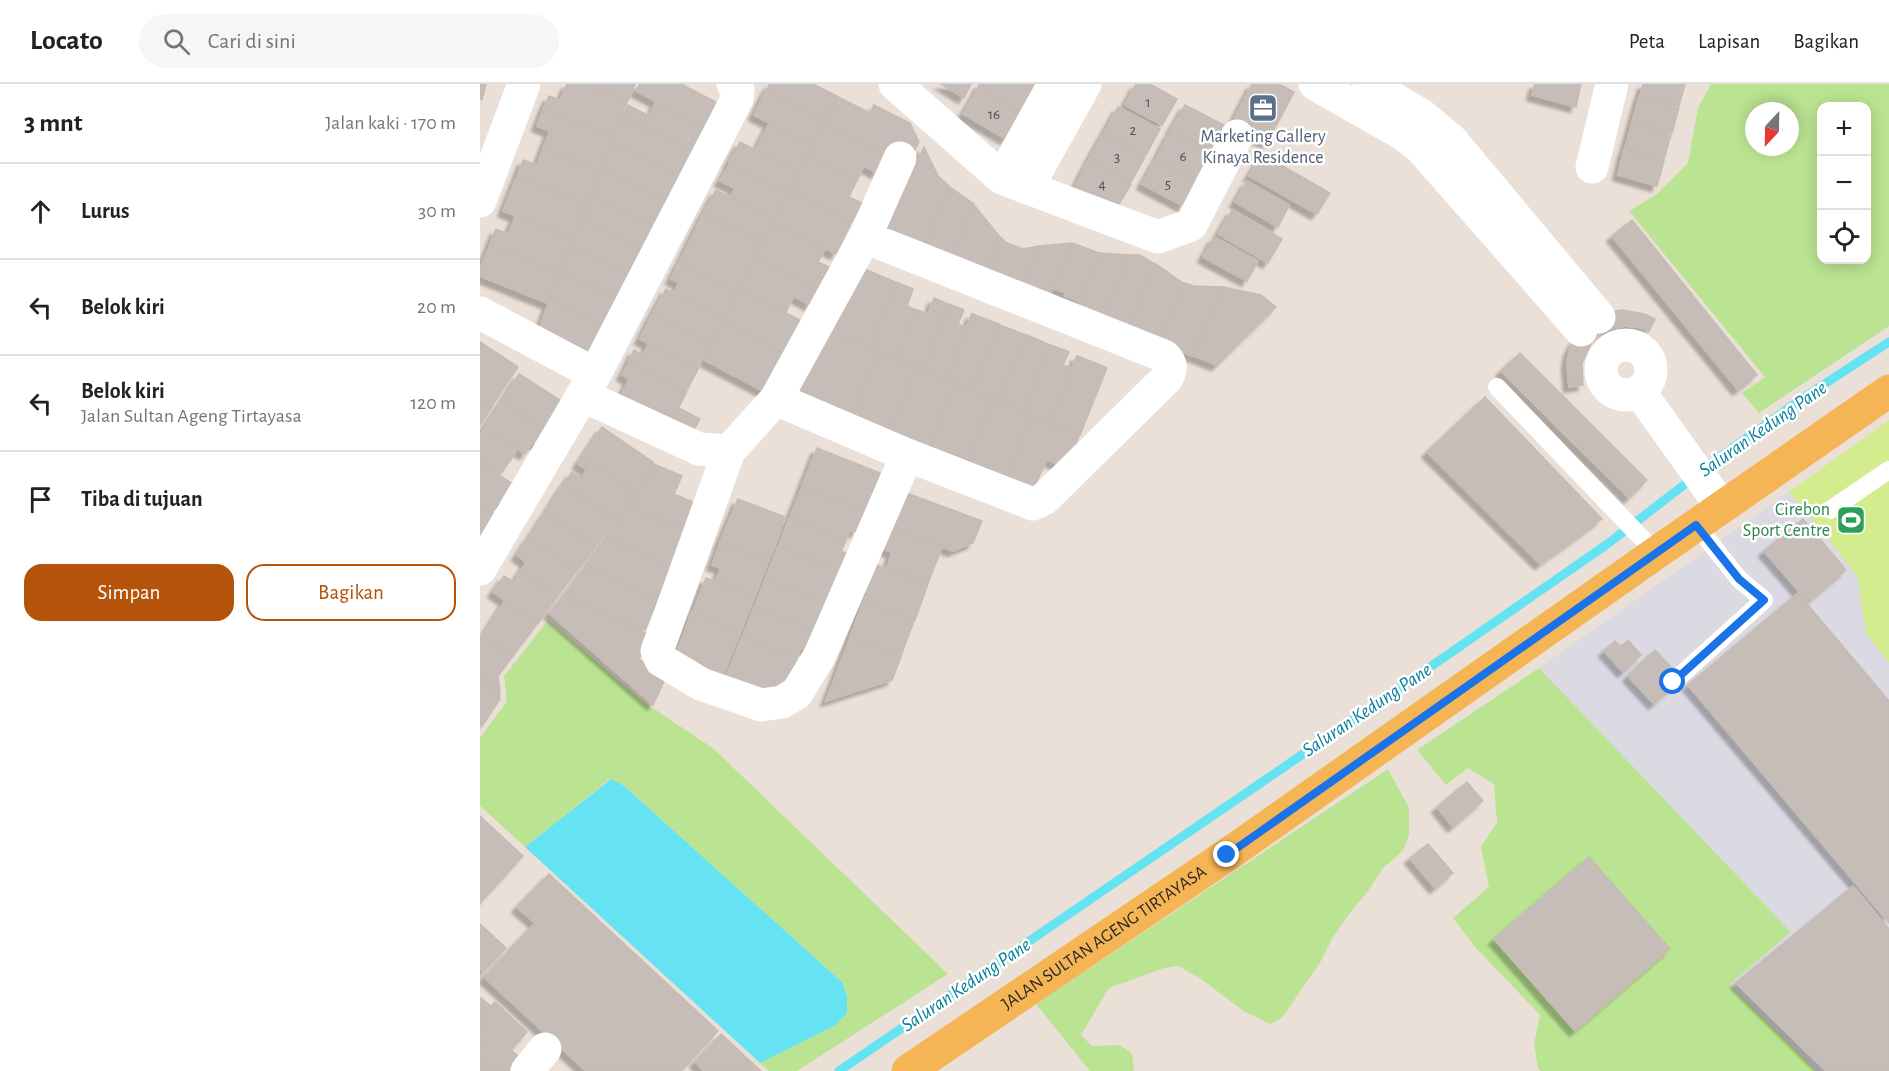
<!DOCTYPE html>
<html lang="id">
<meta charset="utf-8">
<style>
:root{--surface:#fff;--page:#f6f6f6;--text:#222;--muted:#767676;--line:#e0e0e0;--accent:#b45309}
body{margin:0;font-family:"Alegreya Sans",sans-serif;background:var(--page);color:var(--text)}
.controls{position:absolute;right:18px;top:18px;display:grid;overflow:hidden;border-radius:12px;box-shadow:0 3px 15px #0003}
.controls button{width:54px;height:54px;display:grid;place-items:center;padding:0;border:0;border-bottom:2px solid var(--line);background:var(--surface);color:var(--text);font:30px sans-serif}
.compass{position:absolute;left:1265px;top:18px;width:54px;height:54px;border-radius:50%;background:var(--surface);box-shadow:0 3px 15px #0003;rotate:202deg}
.stop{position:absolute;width:18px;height:18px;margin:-14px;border:4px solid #1a73e8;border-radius:50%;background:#fff}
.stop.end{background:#1a73e8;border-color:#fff;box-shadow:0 2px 6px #0008}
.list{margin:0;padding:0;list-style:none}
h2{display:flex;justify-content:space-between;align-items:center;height:78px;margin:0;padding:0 24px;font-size:26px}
h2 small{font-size:20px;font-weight:400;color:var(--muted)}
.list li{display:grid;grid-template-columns:39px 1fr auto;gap:18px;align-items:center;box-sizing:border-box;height:96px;padding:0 24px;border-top:2px solid var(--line)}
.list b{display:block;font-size:22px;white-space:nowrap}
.list p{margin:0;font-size:20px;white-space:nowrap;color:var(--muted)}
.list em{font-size:20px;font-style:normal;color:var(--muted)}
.actions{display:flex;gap:12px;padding:18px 24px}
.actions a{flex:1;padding:14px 0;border:2px solid var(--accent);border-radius:18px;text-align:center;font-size:21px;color:var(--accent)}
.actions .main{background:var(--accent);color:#fff}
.icon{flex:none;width:33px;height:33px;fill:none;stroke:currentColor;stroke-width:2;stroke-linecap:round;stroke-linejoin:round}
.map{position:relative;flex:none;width:1409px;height:987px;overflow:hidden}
header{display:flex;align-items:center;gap:36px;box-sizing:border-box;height:84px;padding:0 30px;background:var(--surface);border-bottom:2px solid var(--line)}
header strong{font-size:28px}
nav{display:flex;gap:33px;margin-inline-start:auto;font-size:21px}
.search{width:420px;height:54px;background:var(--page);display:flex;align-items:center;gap:15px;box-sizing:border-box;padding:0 21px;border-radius:33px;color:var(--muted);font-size:22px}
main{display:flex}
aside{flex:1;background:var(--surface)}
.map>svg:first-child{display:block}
.industrial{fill:#dbdae3}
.green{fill:#bbe492;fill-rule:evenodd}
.pitch{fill:#d3ec8d}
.water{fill:#66e3f2}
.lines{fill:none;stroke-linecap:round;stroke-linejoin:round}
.stream{stroke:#66e3f2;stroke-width:9}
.building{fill:#c6bdb8;stroke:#c6bcb2;stroke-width:1.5;filter:url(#shadow)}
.lane{stroke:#fff;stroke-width:18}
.street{stroke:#fff;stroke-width:33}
.primary{stroke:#f5b554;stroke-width:33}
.route{stroke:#1a73e8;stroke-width:8}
.labels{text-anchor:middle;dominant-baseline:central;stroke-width:5;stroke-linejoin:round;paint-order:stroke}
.number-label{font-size:15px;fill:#504d4c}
.service-label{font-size:18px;fill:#4e5e75;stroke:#fff}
.leisure-label{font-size:18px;fill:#27864d;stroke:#fff;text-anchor:end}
.street-label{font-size:18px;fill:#282828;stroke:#fff}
.water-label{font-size:20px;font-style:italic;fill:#09809b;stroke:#fff}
</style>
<header>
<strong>Locato</strong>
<div class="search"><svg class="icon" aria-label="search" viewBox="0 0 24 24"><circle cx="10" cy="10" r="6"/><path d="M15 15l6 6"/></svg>Cari di sini</div>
<nav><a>Peta</a><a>Lapisan</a><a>Bagikan</a></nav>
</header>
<main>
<aside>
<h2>3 mnt<small>Jalan kaki · 170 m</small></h2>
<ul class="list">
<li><svg class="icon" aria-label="ahead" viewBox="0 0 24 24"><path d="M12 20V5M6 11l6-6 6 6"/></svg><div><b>Lurus</b></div><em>30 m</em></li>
<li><svg class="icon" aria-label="left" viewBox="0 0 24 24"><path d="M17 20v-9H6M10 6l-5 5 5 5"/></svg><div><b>Belok kiri</b></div><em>20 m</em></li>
<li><svg class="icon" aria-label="left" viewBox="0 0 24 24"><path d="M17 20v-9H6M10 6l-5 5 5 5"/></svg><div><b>Belok kiri</b><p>Jalan Sultan Ageng Tirtayasa</p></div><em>120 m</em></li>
<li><svg class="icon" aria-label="arrive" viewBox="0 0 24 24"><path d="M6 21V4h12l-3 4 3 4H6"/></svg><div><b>Tiba di tujuan</b></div></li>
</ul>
<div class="actions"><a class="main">Simpan</a><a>Bagikan</a></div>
</aside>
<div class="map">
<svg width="1409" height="987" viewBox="0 0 1409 987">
<defs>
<filter id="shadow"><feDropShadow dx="-5.5" dy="5.5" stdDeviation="1.5" flood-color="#0004"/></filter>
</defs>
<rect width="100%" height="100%" fill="#ebe0d8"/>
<path class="industrial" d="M 1309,408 L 1356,464 L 1378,494 L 1386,549 L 1409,579 L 1409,987 L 1337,987 L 1250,900 L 1311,848 L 1059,584 Z"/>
<path class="green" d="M 1231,0 L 1409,0 L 1409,242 L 1279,329 L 1262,309 L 1285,293 L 1149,127 L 1177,110 L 1208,79 L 1218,24 ZM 1386,22 L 1386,176 L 1342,176 L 1342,22 ZM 1274,27 L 1310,27 L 1310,63 L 1274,63 Z
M 68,536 L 161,616 L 234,665 L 468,890 L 317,987 L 289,987 L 280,979 L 354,942 L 367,913 L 363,899 L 143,701 L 130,695 L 45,763 L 0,722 L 0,654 L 27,617 L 24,592 Z
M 1059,584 L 1311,848 L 1250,900 L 1337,987 L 1061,987 L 1058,985 L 1054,960 L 1060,931 L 995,863 L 973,834 L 1009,803 L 1001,762 L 1017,739 L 1014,700 L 988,684 L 966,701 L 937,666 Z
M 908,685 L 929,724 L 929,751 L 924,765 L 914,775 L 903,784 L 888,807 L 869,830 L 853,853 L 841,877 L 802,934 L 790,940 L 765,928 L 721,895 L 698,882 L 684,884 L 629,904 L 601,951 L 612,962 L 640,961 L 652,970 L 654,987 L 610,987 L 556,920 Z"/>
<path class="pitch" d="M 1409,336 L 1409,579 L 1386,549 L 1378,494 L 1356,464 L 1309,408 Z"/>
<path class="water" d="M 131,695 L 143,701 L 363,899 L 367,913 L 367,929 L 354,942 L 280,979 L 45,763 Z"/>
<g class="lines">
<path class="stream" d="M 359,987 L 927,599 L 1126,461 L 1248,367 L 1329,310 L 1409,258"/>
</g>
<path class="building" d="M 0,0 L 6,0 L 2,16 L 0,15 Z
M 87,0 L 103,0 L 147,18 L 133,53 L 63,25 L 69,12 L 80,16 Z
M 106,0 L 155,0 L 148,17 Z
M 160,0 L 201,0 L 244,22 L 232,47 L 156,7 Z
M 290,0 L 333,0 L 357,12 L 345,35 L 287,5 Z
M 461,0 L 491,0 L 484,14 Z
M 500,0 L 553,0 L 557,2 L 542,27 L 498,2 Z
M 656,0 L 670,0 L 697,15 L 682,41 L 645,21 Z
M 772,0 L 799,0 L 814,8 L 787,59 L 751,41 Z
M 1055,0 L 1101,0 L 1096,23 L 1052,11 Z
M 1163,0 L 1205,0 L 1199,22 L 1160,12 Z
M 498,4 L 541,29 L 526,55 L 483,30 Z
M 286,6 L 345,36 L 332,61 L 274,31 Z
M 358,13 L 390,29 L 394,21 L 430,39 L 439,58 L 430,75 L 407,69 L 345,39 Z
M 1159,13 L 1199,24 L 1192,49 L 1152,38 Z
M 176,18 L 231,48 L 219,70 L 143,33 L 148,21 L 169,32 Z
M 705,21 L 746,42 L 732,68 L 691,46 Z
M 638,23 L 680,45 L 666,71 L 624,49 Z
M 63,26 L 133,54 L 120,86 L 63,64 L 70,47 L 57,42 Z
M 143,34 L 219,71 L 206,96 L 133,58 Z
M 1152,39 L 1191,51 L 1184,75 L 1145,64 Z
M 289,40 L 331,62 L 319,86 L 276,65 Z
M 345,40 L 406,71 L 397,89 L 384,82 L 377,97 L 328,73 Z
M 690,48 L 731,70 L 718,95 L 677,73 Z
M 623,50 L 665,73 L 651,98 L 609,75 Z
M 260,58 L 318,87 L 307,109 L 249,79 Z
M 132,59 L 206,97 L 194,119 L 123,84 Z
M 444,63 L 458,92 L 469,102 L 440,170 L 403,156 Z
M 63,65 L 120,87 L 107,120 L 37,92 L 43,76 L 57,81 Z
M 1144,65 L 1184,77 L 1177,102 L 1138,91 Z
M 782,70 L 850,109 L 837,130 L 769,92 Z
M 327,73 L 376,98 L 369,113 L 382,119 L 372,138 L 311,106 Z
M 676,75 L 716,97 L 703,122 L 662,100 Z
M 608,77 L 651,100 L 636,125 L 595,103 Z
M 249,81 L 307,110 L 294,134 L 251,112 L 255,104 L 240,97 Z
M 123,85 L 194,120 L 181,145 L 112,110 Z
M 36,94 L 106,121 L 93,154 L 23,127 Z
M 767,97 L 809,121 L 798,143 L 755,118 Z
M 470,103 L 494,120 L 469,181 L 442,170 Z
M 236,106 L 294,135 L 283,158 L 224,129 Z
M 310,108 L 371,139 L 356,170 L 294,139 Z
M 112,111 L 180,147 L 168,169 L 102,135 Z
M 494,121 L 521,154 L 504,194 L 470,181 Z
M 752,126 L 802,155 L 788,179 L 738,150 Z
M 223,130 L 282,159 L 257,208 L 199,179 Z
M 35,133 L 92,155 L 80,188 L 10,160 L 16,145 L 28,150 Z
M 101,136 L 168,170 L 156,194 L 91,161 Z
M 1152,136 L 1277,291 L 1258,306 L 1132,152 Z
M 294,140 L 345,165 L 338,178 L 349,183 L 337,205 L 276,174 Z
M 734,153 L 778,177 L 767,197 L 723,173 Z
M 522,154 L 525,158 L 543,165 L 559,162 L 542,208 L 505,194 Z
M 591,159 L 568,217 L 543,209 L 560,162 Z
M 592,159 L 619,169 L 598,217 L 584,212 L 586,209 L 574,204 Z
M 10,161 L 79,189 L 67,219 L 0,192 L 0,185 Z
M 90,162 L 155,195 L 144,217 L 81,187 Z
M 620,169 L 649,171 L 621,237 L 596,228 Z
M 650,171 L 660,171 L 675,180 L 646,247 L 622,238 Z
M 276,175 L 337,206 L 330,221 L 314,212 L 306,228 L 261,205 Z
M 198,180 L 256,209 L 244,233 L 194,208 L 199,199 L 191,195 Z
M 676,180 L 703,199 L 679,259 L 647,247 Z
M 382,184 L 415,198 L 389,263 L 351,247 Z
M 80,188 L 144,218 L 131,243 L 70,214 Z
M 416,198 L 433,205 L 427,222 L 436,226 L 416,274 L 390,263 Z
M 704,199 L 714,202 L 742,203 L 712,272 L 680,259 Z
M 743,203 L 781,211 L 796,223 L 737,281 L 714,272 Z
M 186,205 L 244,234 L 231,259 L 173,229 Z
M 260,205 L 322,237 L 306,269 L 244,238 Z
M 454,214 L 468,220 L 443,285 L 416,274 L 437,226 L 448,230 Z
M 70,215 L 130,244 L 113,277 L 58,248 Z
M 469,220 L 484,226 L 478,240 L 487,244 L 492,229 L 466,295 L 443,285 Z
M 1142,226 L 1165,230 L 1175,235 L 1169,247 L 1157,243 L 1145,242 L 1125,246 L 1113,256 L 1102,279 L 1103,301 L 1089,303 L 1087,279 L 1089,267 L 1094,257 L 1130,228 Z
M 172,230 L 231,260 L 218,284 L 160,255 Z
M 493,230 L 519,240 L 491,306 L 467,295 Z
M 243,239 L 304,270 L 285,308 L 224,276 Z
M 520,241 L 546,251 L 518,316 L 493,306 Z
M 351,248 L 397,267 L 368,341 L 318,308 Z
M 547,251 L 570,261 L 542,327 L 519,317 Z
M 0,258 L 38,283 L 12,322 L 0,314 Z
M 168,260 L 218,285 L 206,308 L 148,279 L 154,266 L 163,271 Z
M 571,261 L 589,268 L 583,281 L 592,284 L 597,271 L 571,339 L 544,327 Z
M 398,267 L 436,283 L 406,356 L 370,341 Z
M 1040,269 L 1167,396 L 1149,414 L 1021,287 Z
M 598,272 L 627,284 L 600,351 L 572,339 Z
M 148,280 L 206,309 L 192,337 L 141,312 L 149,295 L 142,291 Z
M 438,284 L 474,300 L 446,372 L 407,357 Z
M 39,290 L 89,322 L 71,349 L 22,317 Z
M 475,299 L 512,315 L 483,387 L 447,373 Z
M 1005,313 L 1122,435 L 1060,480 L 947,368 Z
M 0,315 L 12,323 L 0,341 Z
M 513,315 L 550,332 L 523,404 L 484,388 Z
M 21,318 L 72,351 L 63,365 L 53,358 L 45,370 L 4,344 Z
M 199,324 L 220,335 L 207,358 L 187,348 Z
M 551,332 L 599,352 L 587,384 L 567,376 L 549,414 L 524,404 Z
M 122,343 L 173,378 L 165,398 L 157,408 L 103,372 Z
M 4,345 L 37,366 L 20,391 L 0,378 L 0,351 Z
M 337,364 L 400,389 L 385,427 L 322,402 Z
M 102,373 L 156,410 L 137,435 L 84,400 L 92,388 L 101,394 L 107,386 L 98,380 Z
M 0,379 L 41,405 L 29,423 L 19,417 L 12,428 L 21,434 L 0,420 Z
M 174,380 L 202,392 L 194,410 L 217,420 L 207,447 L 149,422 L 166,399 Z
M 83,401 L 136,436 L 115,463 L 66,428 Z
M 322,403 L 384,428 L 376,448 L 370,446 L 366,456 L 310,433 Z
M 424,408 L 502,437 L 493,459 L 473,467 L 411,444 Z
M 258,415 L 305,433 L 288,477 L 240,458 Z
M 0,422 L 21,435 L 0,456 Z
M 149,423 L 206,448 L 192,482 L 127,454 Z
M 65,429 L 115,464 L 97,487 L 49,454 Z
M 309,434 L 366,457 L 361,467 L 368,470 L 361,487 L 299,462 Z
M 1323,435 L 1366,486 L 1328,518 L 1284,467 Z
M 410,445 L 462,464 L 448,499 L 407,484 L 412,468 L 403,465 Z
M 48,454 L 96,488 L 78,512 L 41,487 L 46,478 L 37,471 Z
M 126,455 L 192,483 L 178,514 L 106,483 Z
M 240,459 L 288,477 L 274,512 L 236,496 L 241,484 L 232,481 Z
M 298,463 L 361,488 L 348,519 L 285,495 Z
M 397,481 L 448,500 L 435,536 L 384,517 Z
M 105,484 L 178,515 L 165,546 L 84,512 Z
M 40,487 L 77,513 L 58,539 L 13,508 L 24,492 L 34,498 Z
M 226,494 L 274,513 L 261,546 L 213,528 Z
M 285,496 L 348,520 L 337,546 L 275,522 Z
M 1318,509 L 1409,617 L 1409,839 L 1208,601 Z
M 83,513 L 170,551 L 159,575 L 165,579 L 168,589 L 184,597 L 173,621 L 69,529 Z
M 24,518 L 57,540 L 33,572 L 3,551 Z
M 383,518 L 434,537 L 421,572 L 370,553 Z
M 274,523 L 337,547 L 329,567 L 321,564 L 317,574 L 263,552 Z
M 212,528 L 260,547 L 243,591 L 195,572 Z
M 0,551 L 32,573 L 18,592 L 20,608 L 0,594 Z
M 262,553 L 325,578 L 298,614 L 246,593 Z
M 370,554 L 421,573 L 412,596 L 346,617 Z
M 1148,556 L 1161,571 L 1143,588 L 1124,567 L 1135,557 L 1141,563 Z
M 1175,566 L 1202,594 L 1174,620 L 1148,592 Z
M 0,596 L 19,609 L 20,615 L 2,642 L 0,640 Z
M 987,698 L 1003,717 L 973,743 L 957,723 Z
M 0,732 L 43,772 L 0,819 Z
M 948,760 L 973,789 L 955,804 L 930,774 Z
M 1109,773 L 1190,865 L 1095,947 L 1014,855 Z
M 69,790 L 238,947 L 201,987 L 106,987 L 4,893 L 55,839 L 37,823 Z
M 1373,802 L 1409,845 L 1409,987 L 1346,987 L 1256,899 Z
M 0,840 L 26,864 L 3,888 L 0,885 Z
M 1,914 L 11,922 L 15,918 L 47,948 L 31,966 L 41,975 L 31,987 L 19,987 L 0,971 Z
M 241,950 L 281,987 L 224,987 L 215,978 Z
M 0,972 L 18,987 L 0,987 Z"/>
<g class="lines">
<path class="lane" d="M 1017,303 L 1176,469
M 1350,426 L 1409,386
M 1193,598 L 1284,516 L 1259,495 L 1216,441"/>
<path class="street" d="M 415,0 L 522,94 L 678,153 L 711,141 L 757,52
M 835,0 L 921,49 L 940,63 L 1101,246
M 889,0 L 941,31 L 972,57 L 1119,233
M 1112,83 L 1132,0
M 522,94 L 574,0
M 547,104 L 605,0
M 0,117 L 44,0
M 0,229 L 115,290
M1121 286a25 25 0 1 1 50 0a25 25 0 1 1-50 0Z
M 1159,307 L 1242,423
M 102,311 L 219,365 L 249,367 L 296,315 L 385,153 L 420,74
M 296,315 L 427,371 L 553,420 L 564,415 L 686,295 C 692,286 692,279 684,272 L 385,153
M 249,367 L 177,567 L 181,576 L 221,600 L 281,621 L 302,618 L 317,609 L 340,571 L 427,371
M 0,485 L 115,290 L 257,15 L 258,6 L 253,0
M 47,987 L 65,965"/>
<path class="primary" id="s1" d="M 428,987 L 747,771 L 1176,469 L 1409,307"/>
</g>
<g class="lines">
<path class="route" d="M 747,771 L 1216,441 L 1259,495 L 1284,516 L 1193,598"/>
</g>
<defs>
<g id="office-square" transform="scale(1.5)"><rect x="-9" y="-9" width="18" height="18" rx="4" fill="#5c6f8a" stroke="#fff"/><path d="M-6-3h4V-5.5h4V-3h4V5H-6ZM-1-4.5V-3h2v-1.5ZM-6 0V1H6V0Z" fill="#fff"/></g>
<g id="stadium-square" transform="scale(1.5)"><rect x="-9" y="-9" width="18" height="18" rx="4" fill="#2e9e5b" stroke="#fff"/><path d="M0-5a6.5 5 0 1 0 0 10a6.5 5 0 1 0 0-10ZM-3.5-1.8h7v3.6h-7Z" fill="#fff"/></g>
</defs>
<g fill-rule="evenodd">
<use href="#office-square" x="783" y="24"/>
<use href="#stadium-square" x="1371" y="436"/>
</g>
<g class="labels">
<g class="number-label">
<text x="668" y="18">1</text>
<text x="514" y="30">16</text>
<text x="653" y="46">2</text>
<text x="703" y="72">6</text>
<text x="637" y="73">3</text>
<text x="622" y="100">4</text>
<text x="688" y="100">5</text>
</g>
<g class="service-label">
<text x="783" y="53">Marketing Gallery<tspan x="783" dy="21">Kinaya Residence</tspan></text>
</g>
<g class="leisure-label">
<text x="1350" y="426">Cirebon<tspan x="1350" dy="21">Sport Centre</tspan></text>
</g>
<g class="street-label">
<text stroke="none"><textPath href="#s1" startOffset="237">JALAN SULTAN AGENG TIRTAYASA</textPath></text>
</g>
<g class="water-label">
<text transform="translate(1283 345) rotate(-35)">Saluran Kedung Pane</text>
<text transform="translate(887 626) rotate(-34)">Saluran Kedung Pane</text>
<text transform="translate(486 901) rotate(-34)">Saluran Kedung Pane</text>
</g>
</g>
</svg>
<div class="controls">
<button>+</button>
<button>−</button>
<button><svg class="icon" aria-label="locate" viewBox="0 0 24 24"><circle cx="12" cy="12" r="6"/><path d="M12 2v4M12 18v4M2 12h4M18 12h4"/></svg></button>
</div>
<svg class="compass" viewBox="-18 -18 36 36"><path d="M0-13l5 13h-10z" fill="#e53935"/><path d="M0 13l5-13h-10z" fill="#767676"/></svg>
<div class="stop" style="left:1193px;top:598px"></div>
<div class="stop end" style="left:747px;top:771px"></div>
</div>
</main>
